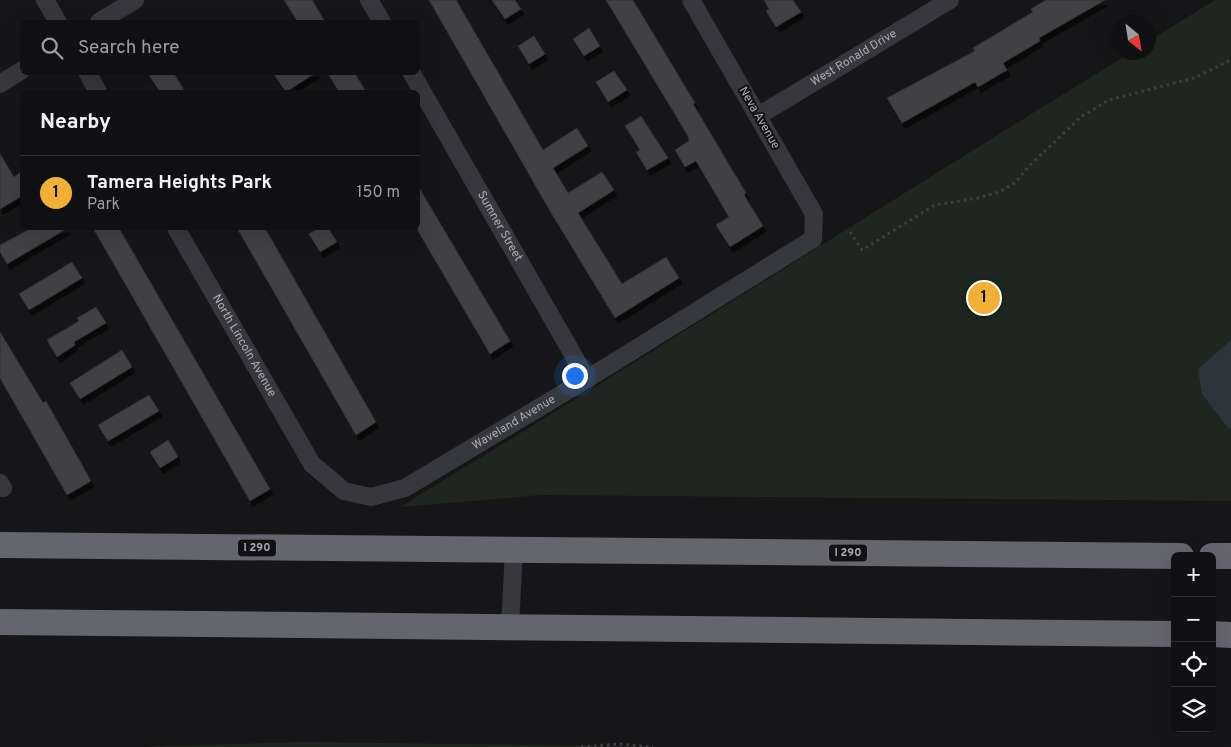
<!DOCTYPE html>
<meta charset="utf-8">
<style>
:root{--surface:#101012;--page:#19191b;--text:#f1f3f6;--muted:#9c9d9f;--line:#303032;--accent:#f2b134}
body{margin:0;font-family:Overpass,sans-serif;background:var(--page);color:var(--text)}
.controls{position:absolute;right:15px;bottom:15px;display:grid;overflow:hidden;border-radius:8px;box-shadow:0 5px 20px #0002}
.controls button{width:45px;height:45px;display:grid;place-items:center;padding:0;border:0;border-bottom:1px solid var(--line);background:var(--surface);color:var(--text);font:25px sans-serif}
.compass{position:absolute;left:1111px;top:15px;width:45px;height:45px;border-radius:50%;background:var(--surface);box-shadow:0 5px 20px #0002;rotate:150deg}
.you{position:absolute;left:574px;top:375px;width:18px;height:18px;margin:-12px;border:4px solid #fff;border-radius:50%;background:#1a73e8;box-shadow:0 0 0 8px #1a73e833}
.badge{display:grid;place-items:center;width:32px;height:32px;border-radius:50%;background:var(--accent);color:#111;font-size:16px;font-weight:700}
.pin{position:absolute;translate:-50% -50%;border:2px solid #fff;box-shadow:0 1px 5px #0006}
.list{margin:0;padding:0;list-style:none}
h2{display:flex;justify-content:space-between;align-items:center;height:65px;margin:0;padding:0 20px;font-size:21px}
h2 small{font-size:16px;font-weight:400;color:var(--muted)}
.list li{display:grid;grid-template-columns:32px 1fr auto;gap:15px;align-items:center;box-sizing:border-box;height:75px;padding:0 20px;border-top:1px solid var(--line)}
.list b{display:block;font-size:19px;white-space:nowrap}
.list p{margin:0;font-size:16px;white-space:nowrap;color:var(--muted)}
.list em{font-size:16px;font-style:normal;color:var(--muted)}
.icon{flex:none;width:28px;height:28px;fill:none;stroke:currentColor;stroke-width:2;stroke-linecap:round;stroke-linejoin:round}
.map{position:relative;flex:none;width:1231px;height:747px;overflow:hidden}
.search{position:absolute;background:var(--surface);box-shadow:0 5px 20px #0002;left:20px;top:20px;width:400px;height:55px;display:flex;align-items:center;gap:12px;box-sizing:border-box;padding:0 18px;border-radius:8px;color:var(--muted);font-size:19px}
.panel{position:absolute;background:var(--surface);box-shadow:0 5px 20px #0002;left:20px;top:90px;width:400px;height:140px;border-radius:8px}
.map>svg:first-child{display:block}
.green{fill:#1e261f}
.water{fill:#2c353c}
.building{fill:#404145;stroke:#303034;filter:url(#shadow)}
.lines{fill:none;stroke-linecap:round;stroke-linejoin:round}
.path{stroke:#3d3f44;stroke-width:3;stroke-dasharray:2.5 4;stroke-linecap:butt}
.minor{stroke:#37383d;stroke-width:18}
.highway{stroke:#63666e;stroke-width:26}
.labels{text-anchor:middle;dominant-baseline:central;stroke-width:4;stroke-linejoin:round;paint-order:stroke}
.shield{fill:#111113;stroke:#7b7e86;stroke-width:1}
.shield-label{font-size:11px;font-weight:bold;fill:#a8adb8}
.street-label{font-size:12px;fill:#a8adb8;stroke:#111113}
</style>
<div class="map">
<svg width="1231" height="747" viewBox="0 0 1231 747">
<defs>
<filter id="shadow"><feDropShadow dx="3" dy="5.5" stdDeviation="0" flood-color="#0009"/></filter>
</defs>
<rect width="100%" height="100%" fill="#161618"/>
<path class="green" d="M 1215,0 L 1231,0 L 1231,501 L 541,495 L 400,507 C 645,358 886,203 1130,53 L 1148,52 L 1149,41 Z
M 306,742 L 677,747 L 137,747 Z"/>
<path class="water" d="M 1231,340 L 1231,429 L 1228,428 L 1202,394 L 1198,369 Z"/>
<path class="building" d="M 284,0 L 312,0 L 325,22 L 298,22 Z
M 429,0 L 456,0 L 543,150 L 577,128 L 588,146 L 553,168 L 568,193 L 602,172 L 614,190 L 578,213 L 622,284 L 666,257 L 679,278 L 615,318 L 550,211 Z
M 492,0 L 515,0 L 521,9 L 505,19 Z
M 606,0 L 633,0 L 695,103 L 693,104 L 746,193 L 744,195 L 763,226 L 730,247 L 716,225 L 729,217 L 696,161 L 685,167 L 675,150 L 689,141 L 688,136 Z
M 764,0 L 793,0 L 801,12 L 776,27 L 766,11 L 769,9 Z
M 1046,0 L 1105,0 L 1039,38 L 1040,41 L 1003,63 L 1007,70 L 978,87 L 975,82 L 902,123 L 887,98 L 975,51 L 973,48 L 1033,12 L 1031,9 Z
M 589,28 L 600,46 L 584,56 L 573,39 Z
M 534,36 L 545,54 L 529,64 L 518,46 Z
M 614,71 L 627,90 L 608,102 L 596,82 Z
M 147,72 L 173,72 L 185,92 L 160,92 Z
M 272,72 L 317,72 L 286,92 Z
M 327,72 L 354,72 L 366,92 L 339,92 Z
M 641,116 L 668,158 L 647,170 L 636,152 L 640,150 L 625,126 Z
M 0,154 L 14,177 L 22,171 L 22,196 L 0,209 Z
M 418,186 L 510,341 L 490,354 L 418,231 Z
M 32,228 L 68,228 L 7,264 L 0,252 L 0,245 Z
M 93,228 L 119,228 L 270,489 L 250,501 Z
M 237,228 L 265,228 L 376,422 L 356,435 Z
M 319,228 L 328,228 L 337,242 L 320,252 L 309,234 Z
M 72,262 L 82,278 L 29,310 L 19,294 Z
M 96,307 L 106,323 L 74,342 L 75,345 L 57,357 L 47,340 L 79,321 L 77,318 Z
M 0,332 L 43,403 L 46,401 L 91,481 L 67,495 L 0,378 Z
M 122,350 L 132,367 L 80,399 L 70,383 Z
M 149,395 L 159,411 L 108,441 L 98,425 Z
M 168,440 L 178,457 L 160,468 L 150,452 Z"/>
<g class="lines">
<path class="path" d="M 850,232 L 862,250 L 935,205 L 978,198 L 999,192 L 1015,183 L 1029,166 L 1082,116 L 1109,100 L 1194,78 L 1231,60
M 581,747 L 619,744 L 653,747"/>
<g class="minor">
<path d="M 45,0 L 58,22"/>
<path d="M 369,0 L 382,22"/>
<path d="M 99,22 L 135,0"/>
<path d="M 87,72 L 98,92"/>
<path id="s1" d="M 411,72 L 587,379"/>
<path d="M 0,84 L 22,70"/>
<path id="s2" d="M 758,116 L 950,0"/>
<path id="s3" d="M 176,228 L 312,464 L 344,491 L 371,497 L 405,488 L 587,379 L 813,239 L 814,214 L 691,0"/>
<path d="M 0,483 L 3,488"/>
<path d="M 510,627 L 514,550"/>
</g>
<path class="highway" d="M 0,545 L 1181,556
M 1212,556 L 1231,556
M 0,622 L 1175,634
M 1212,634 L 1231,635"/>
</g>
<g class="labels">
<g class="shield">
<rect x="238" y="539.5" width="38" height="17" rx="4"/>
<rect x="829" y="544.5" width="38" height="17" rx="4"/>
</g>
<g class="shield-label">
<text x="257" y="548">I 290</text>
<text x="848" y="553">I 290</text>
</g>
<g class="street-label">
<text stroke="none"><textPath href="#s2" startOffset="112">West Ronald Drive</textPath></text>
<text transform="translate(759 118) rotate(60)">Neva Avenue</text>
<text stroke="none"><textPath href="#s1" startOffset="178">Sumner Street</textPath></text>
<text stroke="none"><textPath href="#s3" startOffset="136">North Lincoln Avenue</textPath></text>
<text stroke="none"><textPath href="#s3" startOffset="504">Waveland Avenue</textPath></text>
</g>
</g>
</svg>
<div class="controls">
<button>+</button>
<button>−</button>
<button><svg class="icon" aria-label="locate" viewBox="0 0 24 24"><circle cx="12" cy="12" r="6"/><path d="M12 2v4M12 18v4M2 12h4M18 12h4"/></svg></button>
<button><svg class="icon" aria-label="layers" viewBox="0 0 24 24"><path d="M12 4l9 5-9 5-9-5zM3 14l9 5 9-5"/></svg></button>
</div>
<svg class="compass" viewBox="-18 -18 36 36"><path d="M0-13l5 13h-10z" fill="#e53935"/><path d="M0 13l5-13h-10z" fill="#9c9d9f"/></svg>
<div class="you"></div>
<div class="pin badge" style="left:984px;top:298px">1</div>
<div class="search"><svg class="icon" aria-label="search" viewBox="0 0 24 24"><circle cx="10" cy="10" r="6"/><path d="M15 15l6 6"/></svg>Search here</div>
<section class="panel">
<h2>Nearby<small></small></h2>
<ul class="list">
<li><span class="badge">1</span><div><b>Tamera Heights Park</b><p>Park</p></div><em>150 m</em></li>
</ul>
</section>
</div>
